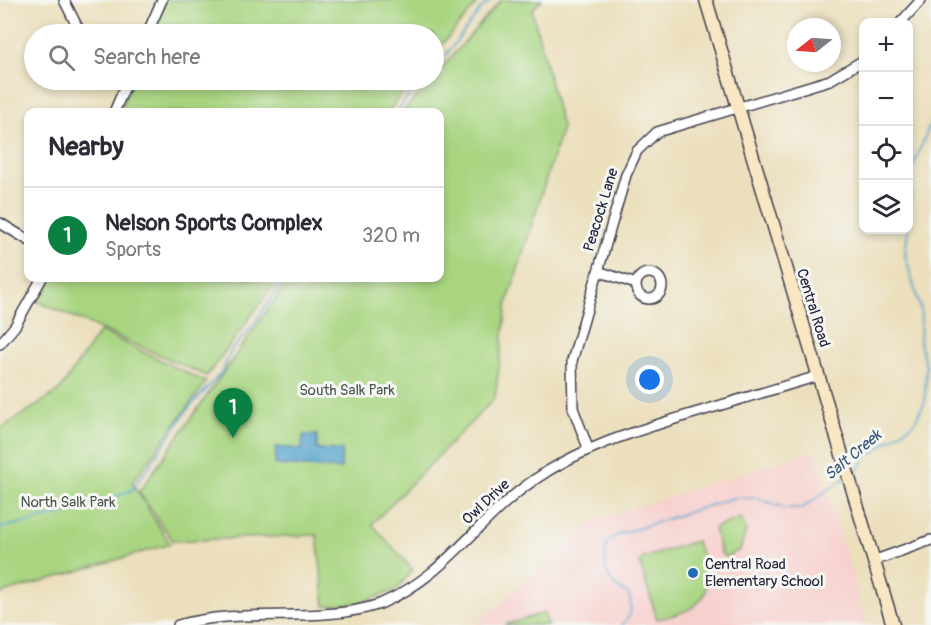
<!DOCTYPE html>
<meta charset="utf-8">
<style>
:root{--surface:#fff;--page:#f2f2f3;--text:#2b2b33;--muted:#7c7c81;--line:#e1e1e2;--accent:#0b8043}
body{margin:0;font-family:Pangolin,sans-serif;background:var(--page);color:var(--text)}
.controls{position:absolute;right:18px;top:18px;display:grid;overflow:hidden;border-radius:12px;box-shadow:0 3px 9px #0003}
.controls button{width:54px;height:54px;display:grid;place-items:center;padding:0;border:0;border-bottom:2px solid var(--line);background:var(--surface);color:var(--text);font:30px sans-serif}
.compass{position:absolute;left:787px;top:18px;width:54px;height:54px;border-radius:50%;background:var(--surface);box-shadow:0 3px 9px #0003;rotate:253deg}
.you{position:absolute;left:650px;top:380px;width:21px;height:21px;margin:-15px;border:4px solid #fff;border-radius:50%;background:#1a73e8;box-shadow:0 0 0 9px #1a73e833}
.badge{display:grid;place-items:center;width:39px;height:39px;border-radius:50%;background:var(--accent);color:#fff;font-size:20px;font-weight:700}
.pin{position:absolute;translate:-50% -50px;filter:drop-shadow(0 2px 3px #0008)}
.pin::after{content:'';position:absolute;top:32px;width:21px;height:18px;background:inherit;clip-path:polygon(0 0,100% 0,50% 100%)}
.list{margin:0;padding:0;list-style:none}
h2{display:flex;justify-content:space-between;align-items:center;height:78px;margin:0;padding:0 24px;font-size:26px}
h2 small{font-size:20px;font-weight:400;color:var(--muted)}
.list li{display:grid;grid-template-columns:39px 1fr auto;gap:18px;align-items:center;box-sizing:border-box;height:96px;padding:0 24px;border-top:2px solid var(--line)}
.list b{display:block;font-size:22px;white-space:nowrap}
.list p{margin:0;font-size:20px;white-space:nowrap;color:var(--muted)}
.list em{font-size:20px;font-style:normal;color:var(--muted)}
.icon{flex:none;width:33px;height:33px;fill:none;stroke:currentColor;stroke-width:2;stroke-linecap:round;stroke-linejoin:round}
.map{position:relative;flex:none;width:931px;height:625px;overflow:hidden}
.search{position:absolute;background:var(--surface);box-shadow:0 3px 9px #0003;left:24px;top:24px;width:420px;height:66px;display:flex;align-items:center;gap:15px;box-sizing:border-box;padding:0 21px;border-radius:33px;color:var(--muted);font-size:22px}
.panel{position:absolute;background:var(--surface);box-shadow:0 3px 9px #0003;left:24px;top:108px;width:420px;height:174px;border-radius:12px}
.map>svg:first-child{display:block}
.built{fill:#f7d0cd}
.green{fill:#a9d581;stroke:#667c5e;stroke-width:1.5}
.water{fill:#54a3cd;stroke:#3b6284;stroke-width:1.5}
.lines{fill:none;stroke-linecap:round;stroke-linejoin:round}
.stream{stroke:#54a3cd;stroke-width:2}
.street-casing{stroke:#403e4e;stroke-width:12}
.secondary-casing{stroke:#403e4e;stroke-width:15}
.street{stroke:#fff;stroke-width:9}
.secondary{stroke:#f9e7c3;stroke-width:12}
.poi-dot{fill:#1f6fb2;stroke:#f6f6f2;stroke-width:2}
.labels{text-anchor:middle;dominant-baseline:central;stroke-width:6;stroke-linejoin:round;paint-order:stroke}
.street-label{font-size:15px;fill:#22223b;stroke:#f6f6f2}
.park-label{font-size:15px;fill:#4a5850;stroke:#f6f6f2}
.poi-label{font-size:15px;fill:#22223b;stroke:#f6f6f2;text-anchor:start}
.water-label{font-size:16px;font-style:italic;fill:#365675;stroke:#f6f6f2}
</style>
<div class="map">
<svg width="931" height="625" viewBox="0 0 931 625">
<rect width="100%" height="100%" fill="#f6f6f2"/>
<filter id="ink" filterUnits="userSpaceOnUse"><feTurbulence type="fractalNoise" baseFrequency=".0167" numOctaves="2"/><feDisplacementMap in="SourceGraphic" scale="12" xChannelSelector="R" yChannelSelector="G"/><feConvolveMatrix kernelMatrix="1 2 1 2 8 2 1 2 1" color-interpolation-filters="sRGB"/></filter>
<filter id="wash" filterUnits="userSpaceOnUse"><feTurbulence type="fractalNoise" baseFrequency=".008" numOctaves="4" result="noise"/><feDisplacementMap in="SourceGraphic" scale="24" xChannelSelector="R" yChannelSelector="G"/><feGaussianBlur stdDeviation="1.35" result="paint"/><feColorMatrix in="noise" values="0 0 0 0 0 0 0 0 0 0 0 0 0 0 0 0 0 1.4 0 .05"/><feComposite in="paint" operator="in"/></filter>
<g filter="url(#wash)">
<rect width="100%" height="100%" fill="#ebdfbc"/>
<path class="built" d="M 815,451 L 867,625 L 476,625 L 592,521 Z"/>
<path class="green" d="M 165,0 L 480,0 L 434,54 L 434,34 L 153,34 Z
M 501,0 L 542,0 L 532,10 L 562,128 L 507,304 L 495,398 L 372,524 L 413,570 L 396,590 L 359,603 L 325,606 L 317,535 L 173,541 L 139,492 L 290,278 L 440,278 L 440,112 L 403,112 Z
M 133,80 L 412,80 L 388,112 L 119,112 Z
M 47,278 L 279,278 L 207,376 L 37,301 Z
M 100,331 L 206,382 L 132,483 L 170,544 L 0,594 L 0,429 L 59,391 Z
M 741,518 L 746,530 L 740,550 L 727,557 L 721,554 L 714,528 Z
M 696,541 C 716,588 711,610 657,619 L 640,563 L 643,558 Z
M 544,613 L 548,625 L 504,625 Z"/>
<path class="water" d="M 303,435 L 317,435 L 317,449 L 342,450 L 341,469 L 275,465 L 276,447 L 302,449 Z"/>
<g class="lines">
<path class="stream" d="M 434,71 L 481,9 L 491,0
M 397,112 L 410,94 L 426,80
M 908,220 L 911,192 L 909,177 L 931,122
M 852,474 L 858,470 L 865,458 L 914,423 L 925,402 L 926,367 L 920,343 L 921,311 L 905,255 L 908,230
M 0,528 L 94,507 L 133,489 L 188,409 L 221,373 L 232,349 L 250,329 L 285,278
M 622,625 C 632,616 632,607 629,595 C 604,581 603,570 607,542 L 617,535 L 733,498 L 757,498 L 784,508 L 802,508 L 844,479"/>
</g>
</g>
<g filter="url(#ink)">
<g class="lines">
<g class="street-casing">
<path id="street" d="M 64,0 L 81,34
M 901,22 L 921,0
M 147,34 L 162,0
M 114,112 L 128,80
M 0,223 L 28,240
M 598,271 L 636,284
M636 286a13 13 0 1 1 26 0a13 13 0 1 1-26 0Z
M 0,344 L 15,326 L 42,278
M 588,448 L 573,408 L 572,361 L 626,175 L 637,151 L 657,132 L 830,80 L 864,60
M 873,561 L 931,540
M 178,625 C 247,606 318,625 380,604 C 448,575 476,520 534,480 C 582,447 633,432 688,415 C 731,402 774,389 818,376"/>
</g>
<g class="secondary-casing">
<path id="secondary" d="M 706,0 L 893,625"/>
</g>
<use href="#street" class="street"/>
<use href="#secondary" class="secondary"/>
</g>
</g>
<circle class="poi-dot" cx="693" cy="573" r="6"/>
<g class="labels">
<g class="street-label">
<text transform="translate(601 210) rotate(-73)">Peacock Lane</text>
<text transform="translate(813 308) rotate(73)">Central Road</text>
<text transform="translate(486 502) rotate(-43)">Owl Drive</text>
</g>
<g class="park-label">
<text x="347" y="390">South Salk Park</text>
<text x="68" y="502">North Salk Park</text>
</g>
<g class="poi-label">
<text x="705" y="564">Central Road<tspan x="705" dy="17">Elementary School</tspan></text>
</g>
<g class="water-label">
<text transform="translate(853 455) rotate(-40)">Salt Creek</text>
</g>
</g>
</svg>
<div class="controls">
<button>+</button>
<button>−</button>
<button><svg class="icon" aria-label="locate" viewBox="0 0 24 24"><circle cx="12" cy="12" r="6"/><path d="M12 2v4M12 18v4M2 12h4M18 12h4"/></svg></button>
<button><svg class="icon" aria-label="layers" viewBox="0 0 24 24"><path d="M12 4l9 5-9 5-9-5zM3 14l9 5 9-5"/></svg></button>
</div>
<svg class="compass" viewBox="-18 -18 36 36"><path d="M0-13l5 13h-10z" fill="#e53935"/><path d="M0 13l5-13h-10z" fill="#7c7c81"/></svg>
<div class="you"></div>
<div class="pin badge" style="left:233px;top:438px">1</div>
<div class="search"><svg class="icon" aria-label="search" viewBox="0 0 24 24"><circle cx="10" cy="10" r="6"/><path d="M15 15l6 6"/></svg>Search here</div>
<section class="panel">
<h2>Nearby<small></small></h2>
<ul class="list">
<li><span class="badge">1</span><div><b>Nelson Sports Complex</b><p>Sports</p></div><em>320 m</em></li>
</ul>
</section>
</div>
